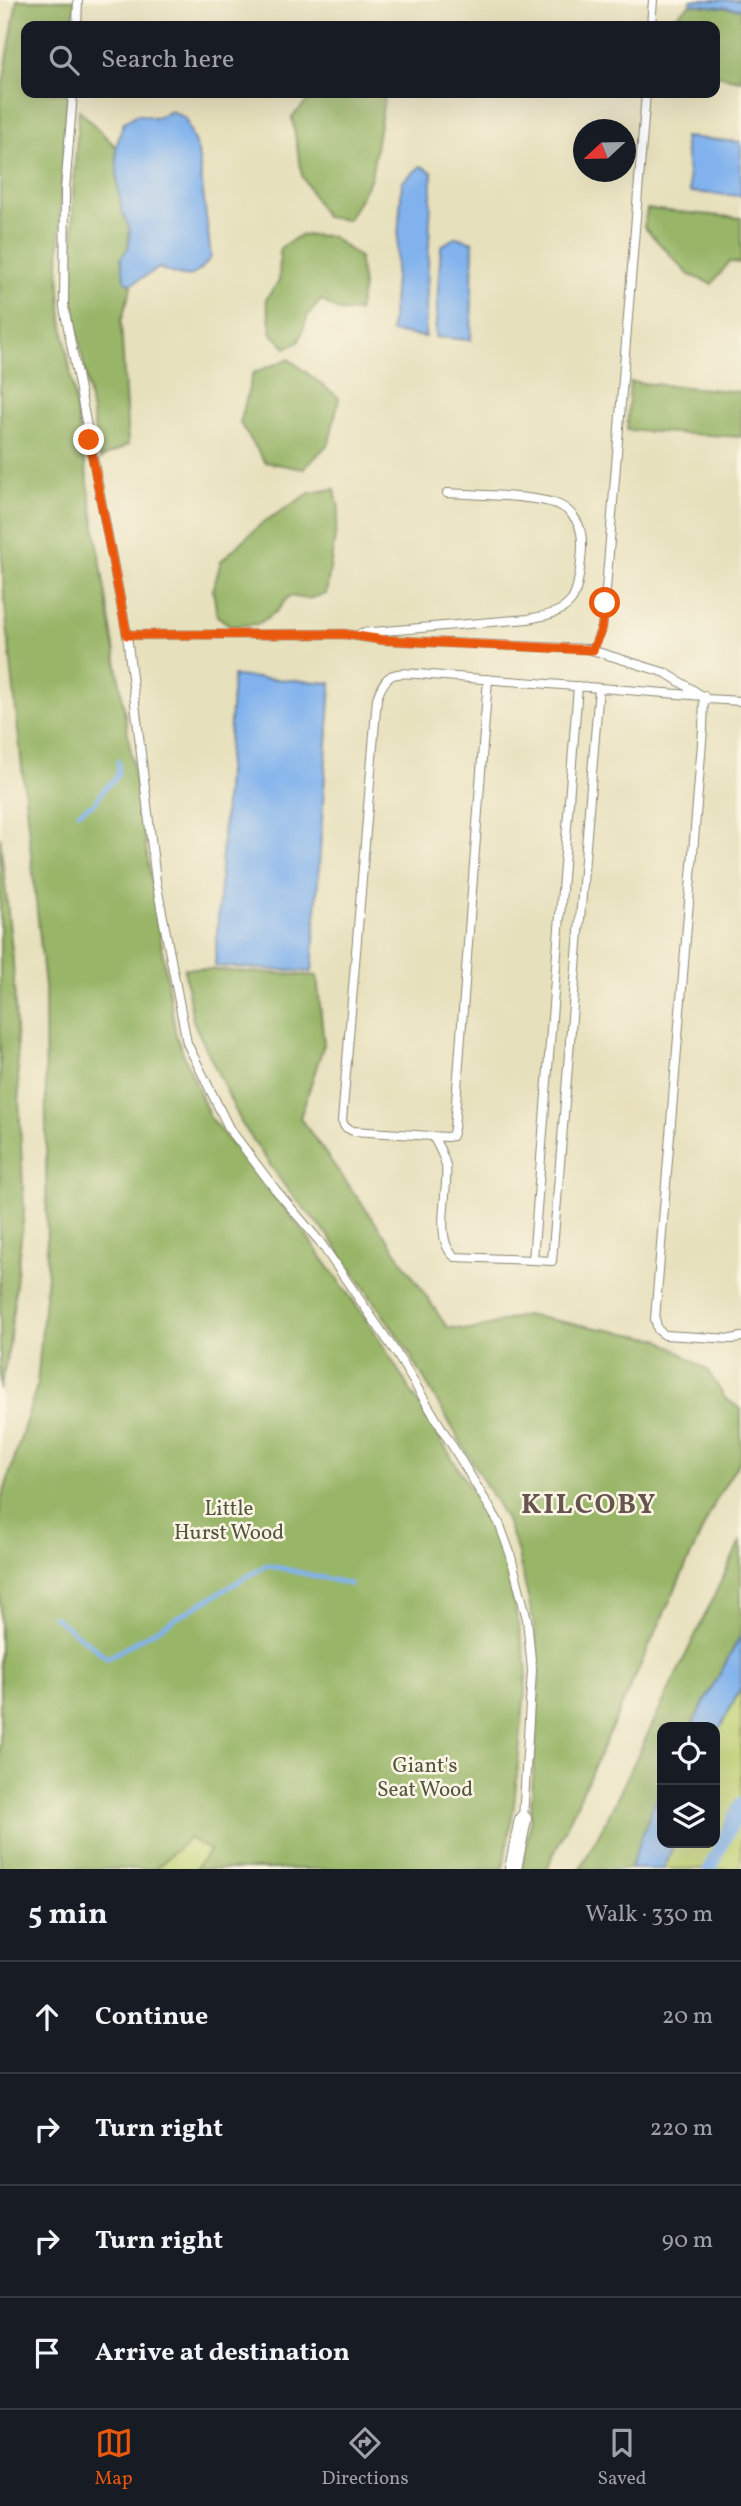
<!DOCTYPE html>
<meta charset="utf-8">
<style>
:root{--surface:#171b24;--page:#242831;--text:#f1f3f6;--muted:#9ea1a6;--line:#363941;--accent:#ea580c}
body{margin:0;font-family:Vollkorn,serif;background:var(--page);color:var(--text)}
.controls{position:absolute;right:21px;bottom:21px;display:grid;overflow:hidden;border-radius:14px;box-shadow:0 7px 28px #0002}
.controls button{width:63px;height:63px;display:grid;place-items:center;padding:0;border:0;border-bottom:2px solid var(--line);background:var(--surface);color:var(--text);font:35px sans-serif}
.compass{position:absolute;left:573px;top:119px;width:63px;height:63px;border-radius:50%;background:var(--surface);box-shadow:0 7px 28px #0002;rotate:248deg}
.stop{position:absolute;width:21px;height:21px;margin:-16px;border:5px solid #ea580c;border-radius:50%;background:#fff}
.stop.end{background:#ea580c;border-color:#fff;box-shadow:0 2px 7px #0008}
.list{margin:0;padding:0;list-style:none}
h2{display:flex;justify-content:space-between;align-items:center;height:91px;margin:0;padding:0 28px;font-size:30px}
h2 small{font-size:23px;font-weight:400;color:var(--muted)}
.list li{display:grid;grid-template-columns:46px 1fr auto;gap:21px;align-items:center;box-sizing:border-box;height:112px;padding:0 28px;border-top:2px solid var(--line)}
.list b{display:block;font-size:26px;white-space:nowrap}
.list em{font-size:23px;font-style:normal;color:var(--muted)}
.icon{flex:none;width:38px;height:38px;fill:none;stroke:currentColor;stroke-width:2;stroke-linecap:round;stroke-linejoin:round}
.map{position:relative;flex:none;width:741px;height:1869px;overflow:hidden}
.search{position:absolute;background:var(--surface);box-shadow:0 7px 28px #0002;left:21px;right:21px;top:21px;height:77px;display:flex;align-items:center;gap:18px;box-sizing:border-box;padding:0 24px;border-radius:14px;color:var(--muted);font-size:26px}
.sheet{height:539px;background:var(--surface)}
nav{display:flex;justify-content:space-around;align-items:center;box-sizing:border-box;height:98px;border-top:2px solid var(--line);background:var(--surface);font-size:19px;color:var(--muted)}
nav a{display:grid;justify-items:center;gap:4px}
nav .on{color:var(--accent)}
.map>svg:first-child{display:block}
.green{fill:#c1d376;stroke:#767f50;stroke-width:2}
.forest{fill:#98b567;stroke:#627049;stroke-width:2}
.water{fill:#81b2ed;stroke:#566e8c;stroke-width:2}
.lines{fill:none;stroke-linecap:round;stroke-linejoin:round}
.stream{stroke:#81b2ed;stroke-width:4.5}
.canal{stroke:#81b2ed;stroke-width:14}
.lane-casing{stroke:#898674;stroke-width:10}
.street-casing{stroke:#898674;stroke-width:18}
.lane{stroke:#fff;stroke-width:8}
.street{stroke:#fff;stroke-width:16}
.route{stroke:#ea580c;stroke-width:9}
.labels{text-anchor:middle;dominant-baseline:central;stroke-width:5;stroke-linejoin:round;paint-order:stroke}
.park-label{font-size:21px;fill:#50553e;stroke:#fcf5e5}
.district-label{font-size:28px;font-weight:bold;letter-spacing:2px;fill:#65554e;stroke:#fcf5e5}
</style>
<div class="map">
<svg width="741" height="1869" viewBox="0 0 741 1869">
<rect width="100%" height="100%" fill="#fcf5e5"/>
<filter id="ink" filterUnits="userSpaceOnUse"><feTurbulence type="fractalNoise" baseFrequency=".0143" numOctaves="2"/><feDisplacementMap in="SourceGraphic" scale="14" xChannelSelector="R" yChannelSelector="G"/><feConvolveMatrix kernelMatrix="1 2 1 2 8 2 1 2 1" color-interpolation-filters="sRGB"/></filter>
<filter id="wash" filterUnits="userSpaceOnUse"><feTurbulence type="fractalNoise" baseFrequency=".00686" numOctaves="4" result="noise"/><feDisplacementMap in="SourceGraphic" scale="28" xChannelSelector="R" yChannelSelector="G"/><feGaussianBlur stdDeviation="1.57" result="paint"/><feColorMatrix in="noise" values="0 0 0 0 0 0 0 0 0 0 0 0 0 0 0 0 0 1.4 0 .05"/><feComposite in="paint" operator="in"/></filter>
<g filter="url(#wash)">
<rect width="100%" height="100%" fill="#e7e0bc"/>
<path class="green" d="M 741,1688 L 741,1869 L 664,1869 L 674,1843 L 715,1843 L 715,1737 Z
M 189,1838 L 210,1850 L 195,1869 L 155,1869 Z"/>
<path class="forest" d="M 17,0 L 75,0 L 73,26 L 26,26 L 26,93 L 68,93 L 61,187 L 59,274 L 62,320 L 176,1036 L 210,1118 L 302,1230 L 369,1323 L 493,1525 L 504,1554 L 527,1669 L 514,1805 L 503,1869 L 195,1869 L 210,1850 L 189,1838 L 155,1869 L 0,1869 L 0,1505 L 37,1385 L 47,1274 L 45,987 L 4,596 L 0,522 L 0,102 Z
M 691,4 L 741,9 L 741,80 L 715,75 L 715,26 L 662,26 Z
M 315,93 L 385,93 L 371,178 L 348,220 L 325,217 L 302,176 L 292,117 Z
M 79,110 L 116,147 L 118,186 L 122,211 L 130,229 L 125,281 L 132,284 L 121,322 L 128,445 L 100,459 L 73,302 L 73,191 Z
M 647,209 L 741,218 L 741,263 L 729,262 L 712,284 L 689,275 L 644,227 Z
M 301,235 L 331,236 L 359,257 L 363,287 L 358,312 L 339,311 L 321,300 L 308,315 L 299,342 L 286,348 L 272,334 L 266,299 L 279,281 L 280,248 Z
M 289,359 L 339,398 L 329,443 L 304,469 L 265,462 L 240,423 L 253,373 Z
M 630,382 L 741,392 L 741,437 L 627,430 Z
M 335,489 L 339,510 L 326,594 L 307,599 L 289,596 L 277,611 L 258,624 L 231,626 L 217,616 L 213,590 L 221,561 L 262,523 L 310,493 Z
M 0,836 L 13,960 L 24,1211 L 9,1347 L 0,1390 Z
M 184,968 L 317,976 L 324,1044 L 300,1118 L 386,1237 L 447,1327 L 471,1330 L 525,1315 L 659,1339 L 708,1371 L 725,1398 L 741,1409 L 741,1459 L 717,1498 L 547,1869 L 521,1869 L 530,1824 L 540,1671 L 533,1619 L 517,1550 L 505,1518 L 406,1348 L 328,1235 L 286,1188 L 242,1124 L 193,1021 Z
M 741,1540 L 741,1635 L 691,1727 L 662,1727 L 662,1782 L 630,1869 L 580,1869 L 608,1817 Z"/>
<path class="water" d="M 691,0 L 741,0 L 741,9 L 691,4 Z
M 171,111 L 185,118 L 198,152 L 211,257 C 192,282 187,279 159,268 L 132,284 L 125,281 L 121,258 L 129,247 L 130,229 L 122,211 L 118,186 L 116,147 L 124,122 L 138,114 L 155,118 Z
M 684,137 L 741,142 L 741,196 L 690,192 Z
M 421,166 L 432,172 L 425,337 L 391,332 L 402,182 Z
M 456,237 L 473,242 L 471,340 L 435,337 L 441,246 Z
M 233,676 L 331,683 L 312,972 L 215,966 Z
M 741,1635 L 741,1688 L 715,1737 L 715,1727 L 691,1727 Z
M 662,1782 L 662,1843 L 674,1843 L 664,1869 L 630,1869 Z"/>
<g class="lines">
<path class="stream" d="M 79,812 L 96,802 L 104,789 L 116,778 L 119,769 L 118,761
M 53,1616 L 108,1658 L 267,1565 L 350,1584"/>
<path class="canal" d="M 710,1869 L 741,1804"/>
</g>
</g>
<g filter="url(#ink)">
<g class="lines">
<g class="lane-casing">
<path id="lane" d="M 77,26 L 78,0
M 651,26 L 653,0
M 73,93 L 65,190 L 64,307 L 127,635 L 156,881 L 187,1043 L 229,1128 L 275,1189 L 320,1242 L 395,1351 L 499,1523 L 510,1553 L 527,1619 L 532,1670 L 523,1819
M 361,633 L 528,619 C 543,616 561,614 571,601 C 579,592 584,546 581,533 C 579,521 570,510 559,505 C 537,495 474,495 447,493
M 127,635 L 344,634 L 383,640 L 588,649 L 666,673 L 707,699 L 741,701
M 593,650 L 602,628 L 605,602 L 646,93
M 488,679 L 454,1129 L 452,1136 L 447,1137 L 353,1131 L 345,1127 L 342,1121 L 377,698 C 386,673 392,672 418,674 C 513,681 608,688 704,696 L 703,730 L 655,1319 L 658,1330 L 665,1335 L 732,1339 L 741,1337
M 433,1136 C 438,1146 444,1155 446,1166 C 449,1191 433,1241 455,1257 L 533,1260 L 578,686
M 533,1260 L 552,1261 L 599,688"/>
</g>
<g class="street-casing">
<path id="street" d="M 513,1869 L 523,1819"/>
</g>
<use href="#lane" class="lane"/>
<use href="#street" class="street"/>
</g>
</g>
<g class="lines" filter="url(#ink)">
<path class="route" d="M 89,440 L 127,635 L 344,634 L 383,640 L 593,650 L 602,628 L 605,603"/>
</g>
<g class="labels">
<g class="park-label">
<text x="229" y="1509">Little<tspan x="229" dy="24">Hurst Wood</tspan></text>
<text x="425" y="1766">Giant's<tspan x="425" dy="24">Seat Wood</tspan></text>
</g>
<g class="district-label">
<text x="589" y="1505">KILCOBY</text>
</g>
</g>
</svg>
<div class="controls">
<button><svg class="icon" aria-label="locate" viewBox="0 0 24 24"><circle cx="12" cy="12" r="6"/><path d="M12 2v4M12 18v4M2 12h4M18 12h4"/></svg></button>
<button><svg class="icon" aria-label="layers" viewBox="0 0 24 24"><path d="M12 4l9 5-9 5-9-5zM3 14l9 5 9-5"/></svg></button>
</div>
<svg class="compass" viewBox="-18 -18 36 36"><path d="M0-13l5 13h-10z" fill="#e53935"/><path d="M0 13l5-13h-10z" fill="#9ea1a6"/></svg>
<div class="stop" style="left:605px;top:603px"></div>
<div class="stop end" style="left:89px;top:440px"></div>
<div class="search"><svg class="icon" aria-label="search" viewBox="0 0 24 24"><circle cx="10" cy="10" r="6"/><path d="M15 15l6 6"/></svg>Search here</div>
</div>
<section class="sheet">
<h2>5 min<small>Walk · 330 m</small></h2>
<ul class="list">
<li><svg class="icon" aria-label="ahead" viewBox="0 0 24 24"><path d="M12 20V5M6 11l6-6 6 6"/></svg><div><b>Continue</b></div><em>20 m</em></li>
<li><svg class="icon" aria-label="right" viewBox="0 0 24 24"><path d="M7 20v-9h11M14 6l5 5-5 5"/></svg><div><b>Turn right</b></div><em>220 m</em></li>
<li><svg class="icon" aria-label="right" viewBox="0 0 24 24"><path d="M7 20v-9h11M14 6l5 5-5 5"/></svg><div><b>Turn right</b></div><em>90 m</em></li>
<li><svg class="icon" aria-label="arrive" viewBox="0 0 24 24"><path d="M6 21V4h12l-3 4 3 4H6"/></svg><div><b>Arrive at destination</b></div></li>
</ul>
</section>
<nav>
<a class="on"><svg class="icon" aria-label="map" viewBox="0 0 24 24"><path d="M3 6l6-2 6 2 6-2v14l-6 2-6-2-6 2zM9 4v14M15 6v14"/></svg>Map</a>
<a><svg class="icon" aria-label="directions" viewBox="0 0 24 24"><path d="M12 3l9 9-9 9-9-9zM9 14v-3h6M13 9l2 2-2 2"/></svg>Directions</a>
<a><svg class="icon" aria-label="saved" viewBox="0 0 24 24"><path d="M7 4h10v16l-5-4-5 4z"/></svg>Saved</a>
</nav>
